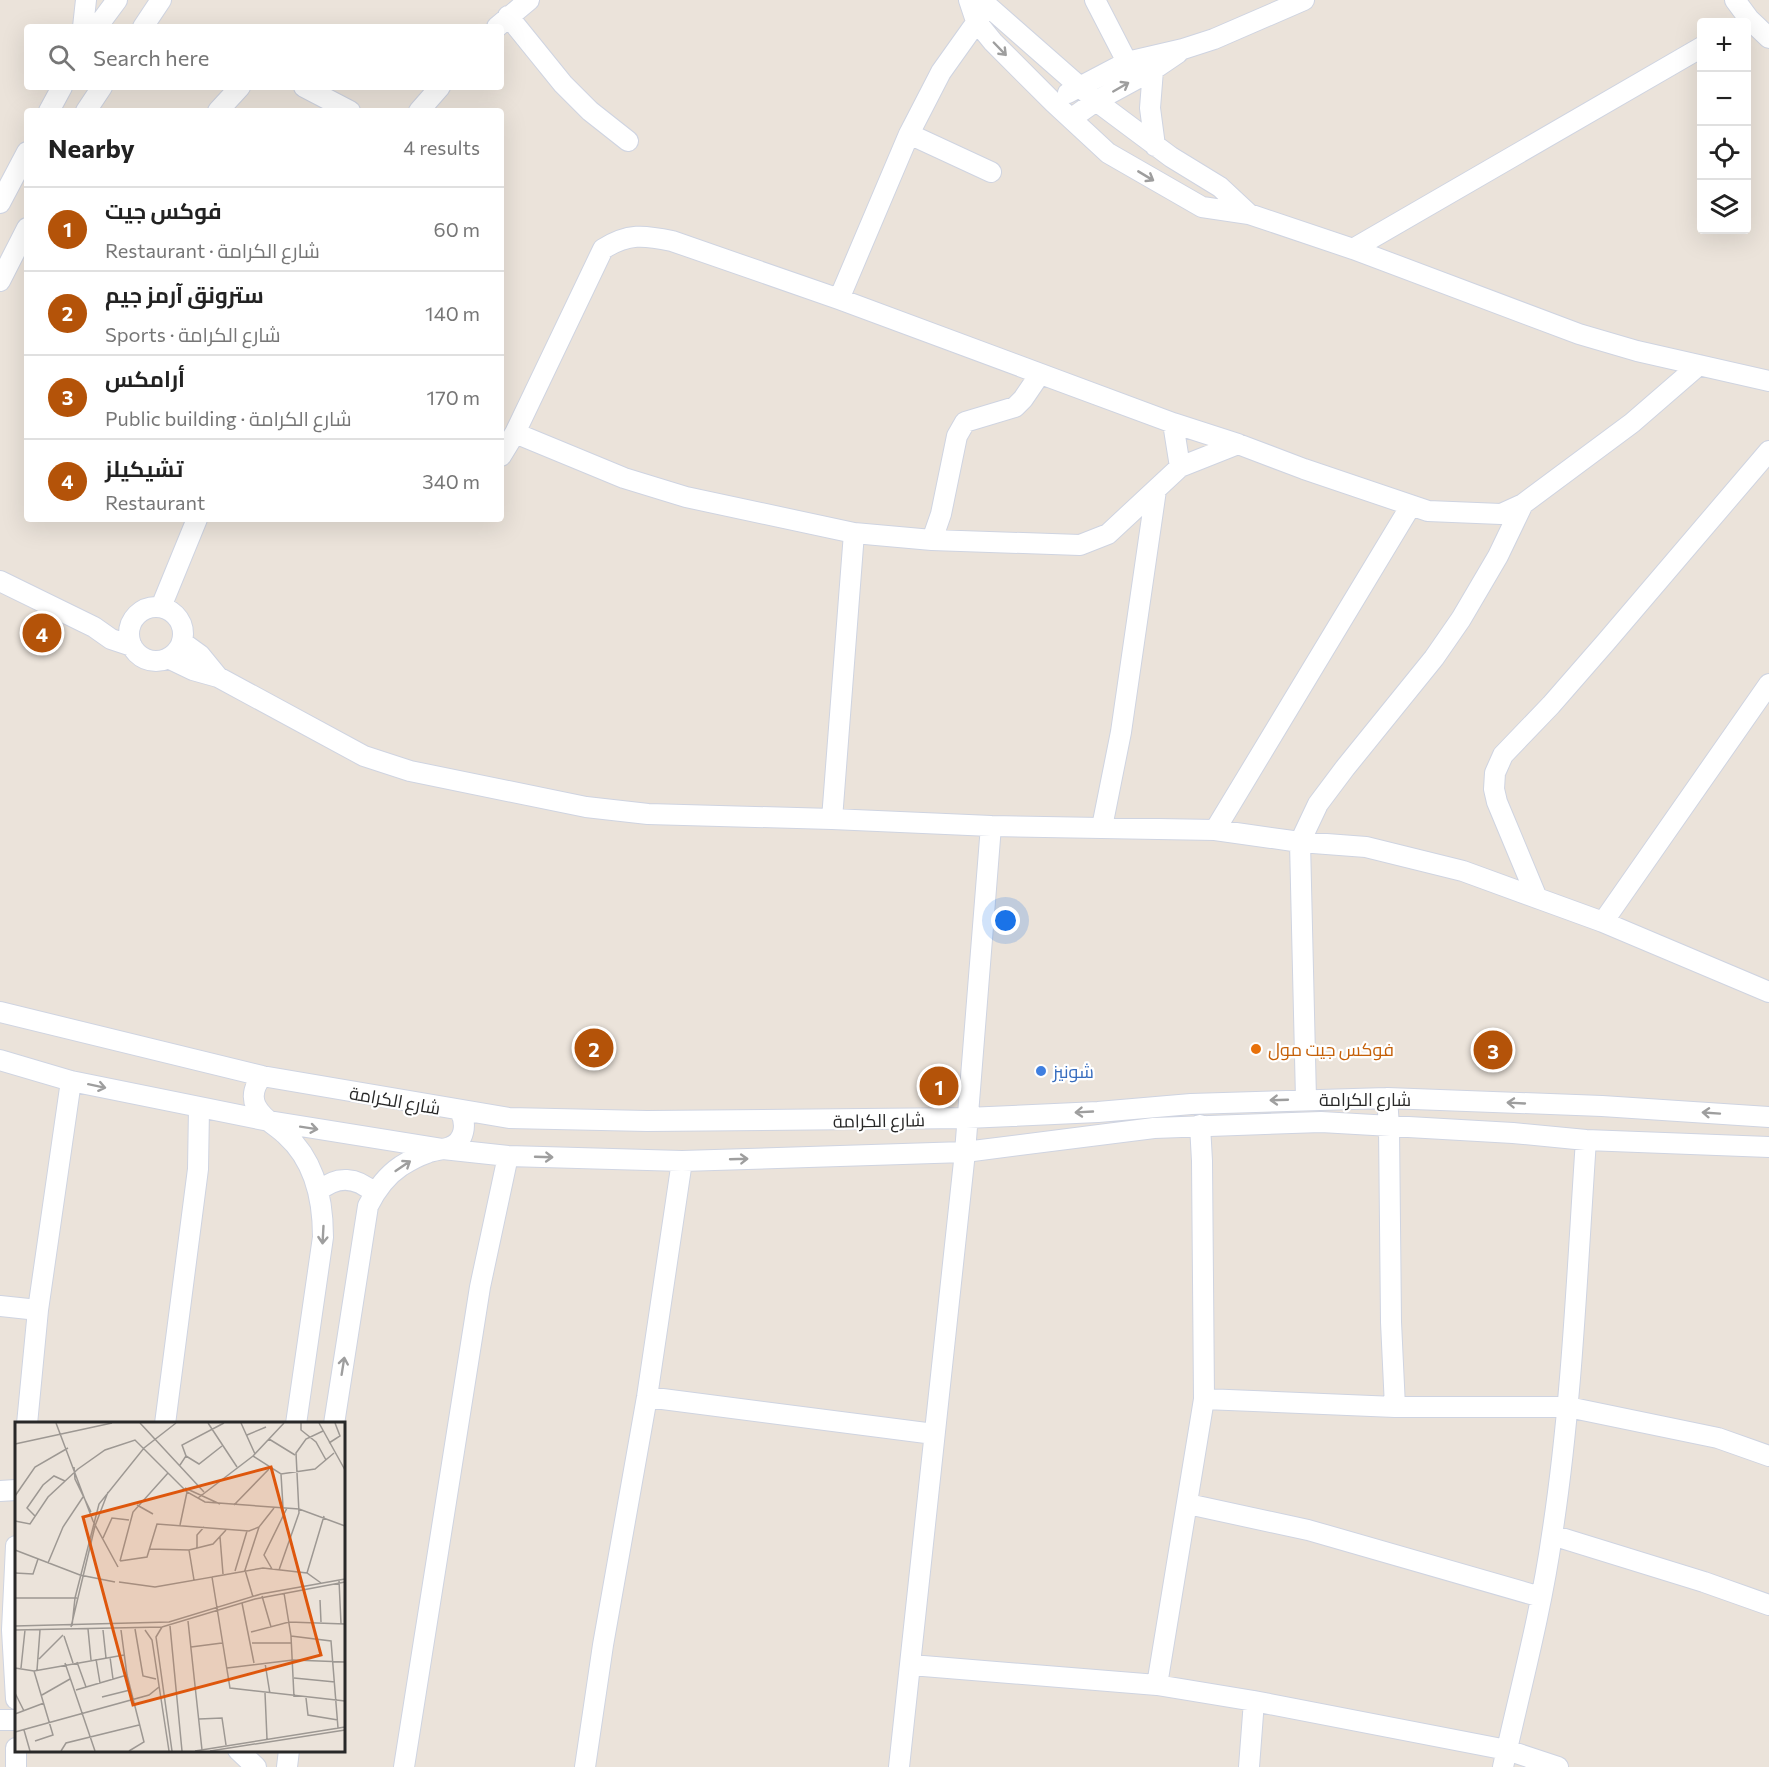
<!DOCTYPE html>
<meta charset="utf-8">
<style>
:root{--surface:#fff;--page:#f2f2f2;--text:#222;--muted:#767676;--line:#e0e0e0;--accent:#b45309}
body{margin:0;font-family:Commissioner,Cairo,sans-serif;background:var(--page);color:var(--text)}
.controls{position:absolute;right:18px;top:18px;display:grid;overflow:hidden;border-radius:6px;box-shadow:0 6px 24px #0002}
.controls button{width:54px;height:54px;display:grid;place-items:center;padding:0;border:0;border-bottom:2px solid var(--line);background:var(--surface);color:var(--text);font:30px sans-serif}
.you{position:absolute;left:1006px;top:921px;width:21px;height:21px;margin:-15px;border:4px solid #fff;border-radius:50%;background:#1a73e8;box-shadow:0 0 0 9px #1a73e833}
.badge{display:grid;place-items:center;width:39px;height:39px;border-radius:50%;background:var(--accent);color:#fff;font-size:20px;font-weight:700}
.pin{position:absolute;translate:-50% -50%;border:3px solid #fff;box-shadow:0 2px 6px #0006}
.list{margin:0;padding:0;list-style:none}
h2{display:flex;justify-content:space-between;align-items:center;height:78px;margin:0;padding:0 24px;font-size:26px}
h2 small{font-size:20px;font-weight:400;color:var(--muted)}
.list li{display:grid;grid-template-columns:39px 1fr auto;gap:18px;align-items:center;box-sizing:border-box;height:84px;padding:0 24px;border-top:2px solid var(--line)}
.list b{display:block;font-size:22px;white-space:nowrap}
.list p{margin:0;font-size:20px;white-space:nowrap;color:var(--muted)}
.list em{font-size:20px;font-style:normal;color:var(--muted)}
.icon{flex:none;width:33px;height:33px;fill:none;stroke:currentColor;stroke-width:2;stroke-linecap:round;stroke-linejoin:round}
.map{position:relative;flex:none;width:1769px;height:1767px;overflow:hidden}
.search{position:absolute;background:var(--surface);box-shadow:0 6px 24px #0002;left:24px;top:24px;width:480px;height:66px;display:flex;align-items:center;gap:15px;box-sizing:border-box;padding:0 21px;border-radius:6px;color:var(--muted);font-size:22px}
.panel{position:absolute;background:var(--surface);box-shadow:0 6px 24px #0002;left:24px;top:108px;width:480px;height:414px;border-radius:6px}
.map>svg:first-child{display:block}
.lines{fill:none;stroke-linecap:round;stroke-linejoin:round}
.minor-casing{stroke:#cfd4e1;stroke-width:22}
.minor{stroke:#fff;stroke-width:20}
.oneway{stroke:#9e9e9e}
.food-dot{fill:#e8710a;stroke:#fff;stroke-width:2}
.shop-dot{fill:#3f7fe0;stroke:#fff;stroke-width:2}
.labels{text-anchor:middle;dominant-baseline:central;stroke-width:4.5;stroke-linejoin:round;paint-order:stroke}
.food-label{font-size:18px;fill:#c56008;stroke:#fff;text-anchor:start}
.shop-label{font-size:18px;fill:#366cbe;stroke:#fff;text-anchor:start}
.street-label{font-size:18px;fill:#282828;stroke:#fff}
.inset-road{fill:none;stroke:#9d9893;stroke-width:1.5}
.view{fill:#de570d;fill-opacity:0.15;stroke:#de570d;stroke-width:3}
.inset-edge{fill:none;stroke:#282828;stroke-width:3}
</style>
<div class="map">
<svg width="1769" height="1767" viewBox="0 0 1769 1767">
<rect width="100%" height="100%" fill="#ebe3da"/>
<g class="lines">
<g class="minor-casing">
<path id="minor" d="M 969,0 L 976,21 L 993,42 L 1054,103 L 1108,153 L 1202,207 L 1249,214 L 1353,249 L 1579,334 L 1637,351 L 1769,381
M 981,0 L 1096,101 L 1171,157 L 1220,187 L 1249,214
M 1095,0 L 1127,62
M 1735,0 L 1749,19 L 1769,38
M 508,16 L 563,84 L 590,111 L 628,141
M 83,27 L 86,0
M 97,27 L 117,0
M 143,27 L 161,0
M 497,27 L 529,0
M 1153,70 L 1150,108 L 1155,146
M 304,87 L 350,111
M 1068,93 L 1127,62 L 1183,49 L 1214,39 L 1304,0
M 49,111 L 62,87
M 86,111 L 102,87
M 218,111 L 240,87
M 419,111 L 440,87
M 1072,118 L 1096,101 L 1153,70 L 1178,53
M 909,134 L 991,172
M 0,203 L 27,152
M 1353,249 L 1702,47
M 0,281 L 27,228
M 839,299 L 909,134 L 941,72 L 983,13
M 1173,423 L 1180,467
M 515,433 L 624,478 L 686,497 L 854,533 L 932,540 L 1080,545 L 1108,534 L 1180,467 L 1238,444
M 501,456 L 515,433 L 603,249 C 628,233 644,235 672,241 L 839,299 L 1173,423 L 1238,444 L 1304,469 L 1428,511 L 1501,514 L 1523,504 L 1632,423 L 1699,365
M 932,540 L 941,514 L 957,436 L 965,422 L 1015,407 L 1023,399 L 1040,374
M 0,581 L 94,627 L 111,639 L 132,646
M 161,607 L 197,519
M129 634a27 27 0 1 1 54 0a27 27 0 1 1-54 0Z
M 182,642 L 200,655 L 218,677
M 168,658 L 193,670 L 218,677 L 364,756 L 410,771 L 586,807 L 648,814 L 832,819 L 991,826 L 965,1152 L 899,1767
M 832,819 L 854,533
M 991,826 L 1215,830 L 1300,842 L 1366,847 L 1463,871 L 1537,898 L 1603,922 L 1769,992
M 1102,827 L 1121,732 L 1156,490
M 1215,830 L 1410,507
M 1537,898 L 1497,802 L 1494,789 L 1495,773 L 1503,755 L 1551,705 L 1606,642 L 1769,451
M 1603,922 L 1769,684
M 0,1012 L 262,1076 L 509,1118 L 647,1121 L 966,1118 L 1098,1112 L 1191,1104 L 1387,1098 L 1602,1106 L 1769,1117
M 0,1060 L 71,1081 L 269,1121 L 443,1149 L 508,1156 L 682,1161 L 965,1152 L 1154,1128 L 1321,1122 L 1513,1133 L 1586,1140 L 1769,1147
M 262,1076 C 255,1085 251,1096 256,1106 C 262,1119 277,1126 286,1135 C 315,1161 323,1200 323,1237 L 296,1424
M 1387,1098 L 1389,1126 L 1391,1322 L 1395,1407
M 1306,1099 L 1300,842 L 1318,804 L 1345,768 L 1434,658 L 1461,619 L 1498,556 L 1523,504
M 319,1191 C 337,1175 357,1177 374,1193
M 0,1306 L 38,1310
M 647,1397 L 934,1434
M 1204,1399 L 1395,1407 L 1568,1407 L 1718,1438 L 1769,1456
M 27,1424 L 38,1310 L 71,1081
M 165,1424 L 198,1169 L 199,1108
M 334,1424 L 368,1206 C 376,1190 386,1176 401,1166 C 409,1161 418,1156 427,1153 C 434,1150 443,1150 450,1147 C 465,1141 467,1124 460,1111
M 0,1491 L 16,1490
M 1188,1504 L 1308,1530 L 1541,1597
M 1552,1535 L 1704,1582 L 1769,1605
M 16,1546 L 12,1630 L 16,1699
M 911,1665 L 1157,1685 L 1254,1701 L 1507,1750 L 1558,1767
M 1157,1685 L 1204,1399 L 1202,1161 L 1200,1125
M 0,1720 L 16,1720
M 238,1750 L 256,1767
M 16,1767 L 16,1748
M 287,1767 L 289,1750
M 404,1767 L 480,1287 L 508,1156
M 585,1767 L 603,1645 L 647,1397 L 682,1161
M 1249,1767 L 1254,1701
M 1503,1767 C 1520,1690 1541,1613 1552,1535 C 1572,1405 1577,1272 1586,1140"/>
</g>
<use href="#minor" class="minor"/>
</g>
<defs><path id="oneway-shaft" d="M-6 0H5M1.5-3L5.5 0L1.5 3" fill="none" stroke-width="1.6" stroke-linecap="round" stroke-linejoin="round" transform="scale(1.5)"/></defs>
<g class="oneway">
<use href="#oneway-shaft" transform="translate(1000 49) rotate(46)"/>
<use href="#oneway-shaft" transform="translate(1121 87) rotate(-30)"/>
<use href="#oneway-shaft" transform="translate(1146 176) rotate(31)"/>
<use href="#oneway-shaft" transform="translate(97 1086) rotate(12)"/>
<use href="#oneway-shaft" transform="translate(1279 1100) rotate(178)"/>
<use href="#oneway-shaft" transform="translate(1516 1103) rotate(-177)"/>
<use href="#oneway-shaft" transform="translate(1084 1112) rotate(177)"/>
<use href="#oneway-shaft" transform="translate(1711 1113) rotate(-176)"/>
<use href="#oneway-shaft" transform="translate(309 1128) rotate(9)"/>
<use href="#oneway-shaft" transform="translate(544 1157) rotate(2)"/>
<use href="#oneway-shaft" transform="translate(739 1159) rotate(-2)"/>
<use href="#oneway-shaft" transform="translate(403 1166) rotate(-34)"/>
<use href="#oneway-shaft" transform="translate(323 1235) rotate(93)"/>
<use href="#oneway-shaft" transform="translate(343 1366) rotate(-81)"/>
</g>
<circle class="food-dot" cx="1256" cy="1049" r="6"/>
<circle class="shop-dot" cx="1041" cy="1071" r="6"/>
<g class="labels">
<g class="food-label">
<text x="1268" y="1049">فوكس جيت مول</text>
</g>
<g class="shop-label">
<text x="1053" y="1071">شونيز</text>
</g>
<g class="street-label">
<text x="1365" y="1099">شارع الكرامة</text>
<text transform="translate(395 1100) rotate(10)">شارع الكرامة</text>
<text transform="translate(879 1120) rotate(-1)">شارع الكرامة</text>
</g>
</g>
<g transform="translate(15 1422)">
<rect width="330" height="330" fill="#ebe3da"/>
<path class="inset-road" d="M 41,1 L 78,99 L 103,145M 125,1 L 189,70M 193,1 L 222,45M 226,1 L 240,32M 286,1 L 286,8 L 301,20 L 311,38M 304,1 L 330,48M 232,13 L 251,5M 254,17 L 280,33M 314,21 L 325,14 L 320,1M 0,22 L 97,1M 171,34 L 184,42 L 207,24M 238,34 L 266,52 L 300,47 L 319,31M 165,43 L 171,34 L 167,23 L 209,1M 59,45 L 60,57 L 76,90M 266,52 L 268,85M 170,66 L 205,82M 0,74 L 20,45 L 53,26M 183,76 L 238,34 L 269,1M 122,83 L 138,92M 219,83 L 254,47M 20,94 L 12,86 L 28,63 L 39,54 L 50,59M 0,99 L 15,102 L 33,75 L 63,47 L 90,28 L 120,18 L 172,70 L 190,80 L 284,87 L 330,104M 165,103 L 172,70M 205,115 L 208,152M 88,116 L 97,96 L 114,98M 182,126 L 182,113 L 189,105M 135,127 L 174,128 L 198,122 L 211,108M 0,128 L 65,153 L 100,160M 174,128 L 179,158M 105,139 L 132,135 L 142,102 L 234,109 L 244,105 L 259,86M 105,139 L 118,90 L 153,51M 33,141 L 48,105 L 68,75M 257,147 L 249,133 L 272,86M 264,148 L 284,91 L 281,31 L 291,17 L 308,9M 220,149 L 232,109M 0,151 L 18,152 L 23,137M 292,151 L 309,94M 197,155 L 248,146 L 292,151 L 306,161M 324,158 L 326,202M 104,160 L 140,165 L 197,155 L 215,266 L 330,279M 269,171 L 276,214 L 279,275M 247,174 L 256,205M 238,175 L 230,148 L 244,105M 0,176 L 62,176M 305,178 L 306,200M 227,181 L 239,241M 173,199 L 187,328M 330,202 L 330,246M 0,204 L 154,200 L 246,172 L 330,157M 57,204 L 60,176 L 84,82 L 129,26 L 161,1M 155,204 L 167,329M 56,205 L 80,104 L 93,70M 147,205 L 141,215 L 157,329M 73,207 L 76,238M 120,207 L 128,254 L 141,257M 0,208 L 147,205 L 240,177 L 330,160M 88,208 L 91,236M 106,208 L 112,253 L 129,320 L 114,329M 130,208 L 137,218 L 154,329M 236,210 L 274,200 L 330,202M 49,214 L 58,241M 276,214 L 316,219 L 323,306M 237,221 L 277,221M 176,225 L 207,221M 95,235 L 98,257M 24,237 L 48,213M 81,237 L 85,261M 62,240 L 71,265M 50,241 L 80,329M 250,241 L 255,272M 0,246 L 19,249 L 109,233M 6,246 L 10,208M 212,246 L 278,238 L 330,240M 22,248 L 25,208M 19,249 L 38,313 L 20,319M 279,256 L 320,260M 61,268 L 112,253M 0,271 L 9,289M 250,271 L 252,317M 27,273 L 55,257M 87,275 L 115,268M 291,276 L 293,293 L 323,298M 0,292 L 29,281M 184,297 L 207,296 L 211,323M 9,308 L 15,329M 0,310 L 134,273 L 144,265M 46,329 L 51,321 L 124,303M 180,329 L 330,305M 195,329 L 330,308"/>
<path class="view" d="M 256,45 L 306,233 L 118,283 L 68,95 Z"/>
<rect width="330" height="330" class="inset-edge"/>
</g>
</svg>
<div class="controls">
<button>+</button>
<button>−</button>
<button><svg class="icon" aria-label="locate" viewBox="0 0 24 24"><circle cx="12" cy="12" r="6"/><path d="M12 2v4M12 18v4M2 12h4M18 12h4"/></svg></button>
<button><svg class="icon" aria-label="layers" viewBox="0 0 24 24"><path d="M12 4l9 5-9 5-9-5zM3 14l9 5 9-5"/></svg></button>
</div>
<div class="you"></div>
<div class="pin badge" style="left:939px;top:1086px">1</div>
<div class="pin badge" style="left:594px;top:1048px">2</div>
<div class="pin badge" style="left:1493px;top:1050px">3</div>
<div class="pin badge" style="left:42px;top:633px">4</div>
<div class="search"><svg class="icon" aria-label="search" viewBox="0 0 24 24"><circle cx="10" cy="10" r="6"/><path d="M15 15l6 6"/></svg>Search here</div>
<section class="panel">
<h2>Nearby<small>4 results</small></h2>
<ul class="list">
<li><span class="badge">1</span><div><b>فوكس جيت</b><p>Restaurant · شارع الكرامة</p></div><em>60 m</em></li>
<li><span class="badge">2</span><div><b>سترونق آرمز جيم</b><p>Sports · شارع الكرامة</p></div><em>140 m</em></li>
<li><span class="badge">3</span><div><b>أرامكس</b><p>Public building · شارع الكرامة</p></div><em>170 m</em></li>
<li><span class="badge">4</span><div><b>تشيكيلز</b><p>Restaurant</p></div><em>340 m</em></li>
</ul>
</section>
</div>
